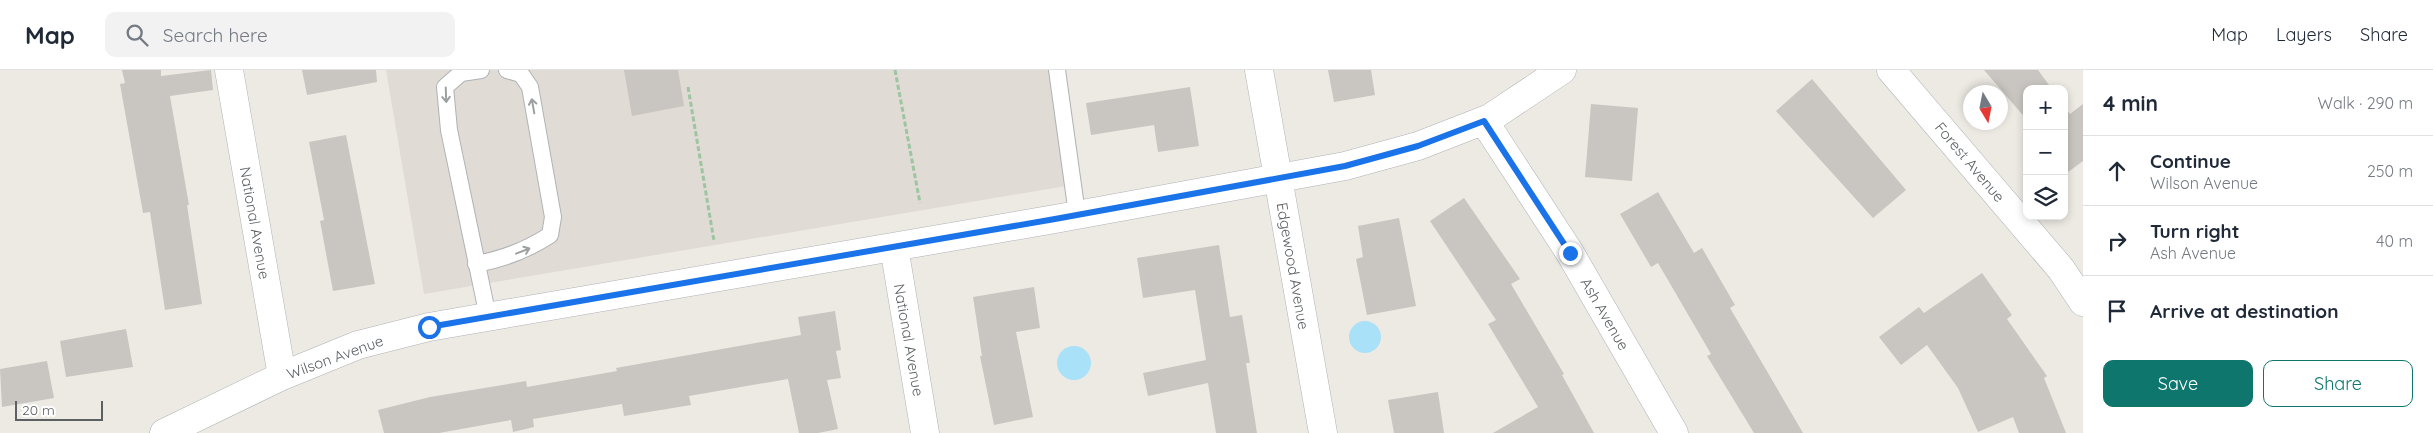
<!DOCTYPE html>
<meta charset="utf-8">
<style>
:root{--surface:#fff;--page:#f2f2f3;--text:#1f2937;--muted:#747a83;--line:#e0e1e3;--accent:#0f766e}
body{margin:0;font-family:Quicksand,sans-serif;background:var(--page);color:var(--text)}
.controls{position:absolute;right:15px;top:15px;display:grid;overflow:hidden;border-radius:10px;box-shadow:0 2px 8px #0003}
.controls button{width:45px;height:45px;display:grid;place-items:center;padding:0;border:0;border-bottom:1px solid var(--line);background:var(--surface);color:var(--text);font:25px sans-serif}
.compass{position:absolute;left:1963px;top:15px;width:45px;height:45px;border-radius:50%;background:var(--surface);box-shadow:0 2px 8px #0003;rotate:170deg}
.scale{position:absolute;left:15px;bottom:12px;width:88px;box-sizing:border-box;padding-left:5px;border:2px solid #5c6063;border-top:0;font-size:14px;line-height:18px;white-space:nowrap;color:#5c6063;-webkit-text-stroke:4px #fff;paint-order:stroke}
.stop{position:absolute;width:15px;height:15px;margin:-11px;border:4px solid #1a73e8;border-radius:50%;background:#fff}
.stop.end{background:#1a73e8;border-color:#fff;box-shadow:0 1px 5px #0008}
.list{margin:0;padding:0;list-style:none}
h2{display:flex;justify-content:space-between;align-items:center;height:65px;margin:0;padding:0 20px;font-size:21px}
h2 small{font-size:16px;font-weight:400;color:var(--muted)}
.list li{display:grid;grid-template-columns:32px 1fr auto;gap:15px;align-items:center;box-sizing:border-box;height:70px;padding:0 20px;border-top:1px solid var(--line)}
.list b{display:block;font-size:19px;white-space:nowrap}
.list p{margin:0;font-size:16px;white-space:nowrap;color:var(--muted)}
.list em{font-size:16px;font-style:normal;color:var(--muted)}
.actions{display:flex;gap:10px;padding:15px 20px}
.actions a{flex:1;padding:11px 0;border:1px solid var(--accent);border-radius:10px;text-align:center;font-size:18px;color:var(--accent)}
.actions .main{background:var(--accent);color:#fff}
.icon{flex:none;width:28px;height:28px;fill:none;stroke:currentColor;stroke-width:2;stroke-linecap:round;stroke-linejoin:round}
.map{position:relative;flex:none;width:2083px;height:363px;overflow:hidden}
header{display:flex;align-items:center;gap:30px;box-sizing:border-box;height:70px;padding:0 25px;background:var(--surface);border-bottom:1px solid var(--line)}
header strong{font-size:24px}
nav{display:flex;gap:28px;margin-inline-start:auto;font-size:18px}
.search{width:350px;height:45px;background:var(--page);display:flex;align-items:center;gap:12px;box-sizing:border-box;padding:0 18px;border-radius:10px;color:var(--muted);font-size:19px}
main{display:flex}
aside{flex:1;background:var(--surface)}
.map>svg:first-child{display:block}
.education{fill:#e0dbd5}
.water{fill:#a9e1f8}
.building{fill:#c9c5c0}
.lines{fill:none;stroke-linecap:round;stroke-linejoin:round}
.service-casing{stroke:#afb2b5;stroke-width:18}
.minor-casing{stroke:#afb2b5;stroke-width:29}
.path{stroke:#9dc5a2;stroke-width:3;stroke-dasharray:5 2.5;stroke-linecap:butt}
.service{stroke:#fff;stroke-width:16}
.minor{stroke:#fff;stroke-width:28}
.oneway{stroke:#9da0a1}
.route{stroke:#1a73e8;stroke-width:6}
.labels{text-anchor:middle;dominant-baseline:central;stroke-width:5;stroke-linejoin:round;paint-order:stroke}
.street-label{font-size:15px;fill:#5c6063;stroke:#fff}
</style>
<header>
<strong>Map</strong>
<div class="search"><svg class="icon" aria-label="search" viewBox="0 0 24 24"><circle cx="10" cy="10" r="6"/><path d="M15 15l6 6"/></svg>Search here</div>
<nav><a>Map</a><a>Layers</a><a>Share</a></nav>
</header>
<main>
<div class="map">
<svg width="2083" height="363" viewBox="0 0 2083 363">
<rect width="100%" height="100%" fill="#edeae4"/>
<path class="education" d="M 386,0 L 1053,0 L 1072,115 L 424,224 Z"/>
<path class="water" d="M1349 267a16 16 0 1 1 32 0a16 16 0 1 1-32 0Z
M1057 293a17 17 0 1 1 34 0a17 17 0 1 1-34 0Z"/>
<path class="building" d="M 122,0 L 161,0 L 161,6 L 211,0 L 213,20 L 170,26 L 189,135 L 187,135 L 202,234 L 165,240 L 150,142 L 143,143 L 120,14 L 125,13 Z
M 302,0 L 376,0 L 377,12 L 307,25 Z
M 624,0 L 678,0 L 684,36 L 632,46 Z
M 1328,0 L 1371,0 L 1375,25 L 1334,32 Z
M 1984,0 L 2038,0 L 2052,19 L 2027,19 L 2027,50 Z
M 1812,9 L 1906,120 L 1873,148 L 1776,41 Z
M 1190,17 L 1199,76 L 1158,82 L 1154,55 L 1091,65 L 1086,33 Z
M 1591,34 L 1638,38 L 1632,111 L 1585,107 Z
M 2083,34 L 2083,91 L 2064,105 L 2064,36 L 2070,44 Z
M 346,65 L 375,214 L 333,221 L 320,151 L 324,150 L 309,72 Z
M 1658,122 L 1694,183 L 1702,178 L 1735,235 L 1730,238 L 1803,363 L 1754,363 L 1707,286 L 1711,284 L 1658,193 L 1651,197 L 1620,144 Z
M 1464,128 L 1520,209 L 1511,214 L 1564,304 L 1562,305 L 1594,363 L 1493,363 L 1538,337 L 1488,254 L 1496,250 L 1430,151 Z
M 1399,148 L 1416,236 L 1367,245 L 1356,189 L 1363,187 L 1358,156 Z
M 1219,175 L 1230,247 L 1242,245 L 1250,293 L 1246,293 L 1257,363 L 1216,363 L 1208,313 L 1148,326 L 1143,303 L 1206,290 L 1195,220 L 1143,228 L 1137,188 Z
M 1982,203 L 2012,245 L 2007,249 L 2047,306 L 2044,308 L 2066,363 L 2019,363 L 2013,347 L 1978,362 L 1958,318 L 1927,275 L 1901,295 L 1879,267 L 1919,237 L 1924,243 Z
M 1034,217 L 1040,258 L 1016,262 L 1033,347 L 994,355 L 980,286 L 982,286 L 973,227 Z
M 835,241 L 841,280 L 836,281 L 841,308 L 827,310 L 838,359 L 818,363 L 799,363 L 788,309 L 689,326 L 691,335 L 624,346 L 622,334 L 533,349 L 534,357 L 513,362 L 511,350 L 439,363 L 384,363 L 378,340 L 430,327 L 526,311 L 527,317 L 617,301 L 616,298 L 801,265 L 798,247 Z
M 126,259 L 133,297 L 66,307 L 60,271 Z
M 47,291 L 54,328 L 2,337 L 0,299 Z
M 1438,322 L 1444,363 L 1394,363 L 1388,330 Z"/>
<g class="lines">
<g class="service-casing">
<path id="service" d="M 481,0 L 461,3 L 445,17 L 449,60 L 488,247
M 1057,0 L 1077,144
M 476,194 C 504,189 527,180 550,165 L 553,147 L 530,17 L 521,4 L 507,0"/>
</g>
<g class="minor-casing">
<path id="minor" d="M 229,0 L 282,306
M 1259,0 L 1323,363
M 1891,0 L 2061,199 L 2083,232
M 1484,51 L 1570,183 L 1674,363
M 894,177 L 925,363
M 164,363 L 282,306 L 358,275 L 429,257 L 1055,149 L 1345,96 L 1418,76 L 1490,48 L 1562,0"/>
</g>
<path class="path" d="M 895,0 L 920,133
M 688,17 L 714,171"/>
<use href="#service" class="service"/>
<use href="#minor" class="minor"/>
</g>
<defs><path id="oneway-shaft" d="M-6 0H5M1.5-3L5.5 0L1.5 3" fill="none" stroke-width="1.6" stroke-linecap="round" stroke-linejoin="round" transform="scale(1.25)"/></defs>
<g class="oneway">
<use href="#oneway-shaft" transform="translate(446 25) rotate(88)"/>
<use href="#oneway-shaft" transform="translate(533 36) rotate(-100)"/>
<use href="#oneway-shaft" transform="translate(523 181) rotate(-21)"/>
</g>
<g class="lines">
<path class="route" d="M 429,257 L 1055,149 L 1345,96 L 1418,76 L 1484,51 L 1570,183"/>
</g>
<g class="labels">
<g class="street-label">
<text transform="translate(1970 92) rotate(50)">Forest Avenue</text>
<text transform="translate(255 153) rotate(80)">National Avenue</text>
<text transform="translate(1293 196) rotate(80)">Edgewood Avenue</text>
<text transform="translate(1605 244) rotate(60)">Ash Avenue</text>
<text transform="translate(909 270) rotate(80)">National Avenue</text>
<text transform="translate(335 287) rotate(-20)">Wilson Avenue</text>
</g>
</g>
</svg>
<div class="controls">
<button>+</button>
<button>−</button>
<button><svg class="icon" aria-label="layers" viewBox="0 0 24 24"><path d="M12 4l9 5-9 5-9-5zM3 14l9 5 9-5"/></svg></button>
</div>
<svg class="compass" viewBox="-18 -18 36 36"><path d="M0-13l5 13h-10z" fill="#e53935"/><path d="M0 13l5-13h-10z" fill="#747a83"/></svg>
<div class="scale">20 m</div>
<div class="stop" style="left:429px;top:257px"></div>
<div class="stop end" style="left:1570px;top:183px"></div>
</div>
<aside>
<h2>4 min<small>Walk · 290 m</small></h2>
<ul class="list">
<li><svg class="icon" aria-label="ahead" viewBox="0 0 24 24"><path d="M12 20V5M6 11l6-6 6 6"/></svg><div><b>Continue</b><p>Wilson Avenue</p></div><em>250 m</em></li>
<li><svg class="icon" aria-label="right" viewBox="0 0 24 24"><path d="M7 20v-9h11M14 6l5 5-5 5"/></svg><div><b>Turn right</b><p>Ash Avenue</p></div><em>40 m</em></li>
<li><svg class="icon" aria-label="arrive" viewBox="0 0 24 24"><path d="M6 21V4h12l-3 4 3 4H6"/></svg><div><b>Arrive at destination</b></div></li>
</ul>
<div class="actions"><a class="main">Save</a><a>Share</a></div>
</aside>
</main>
